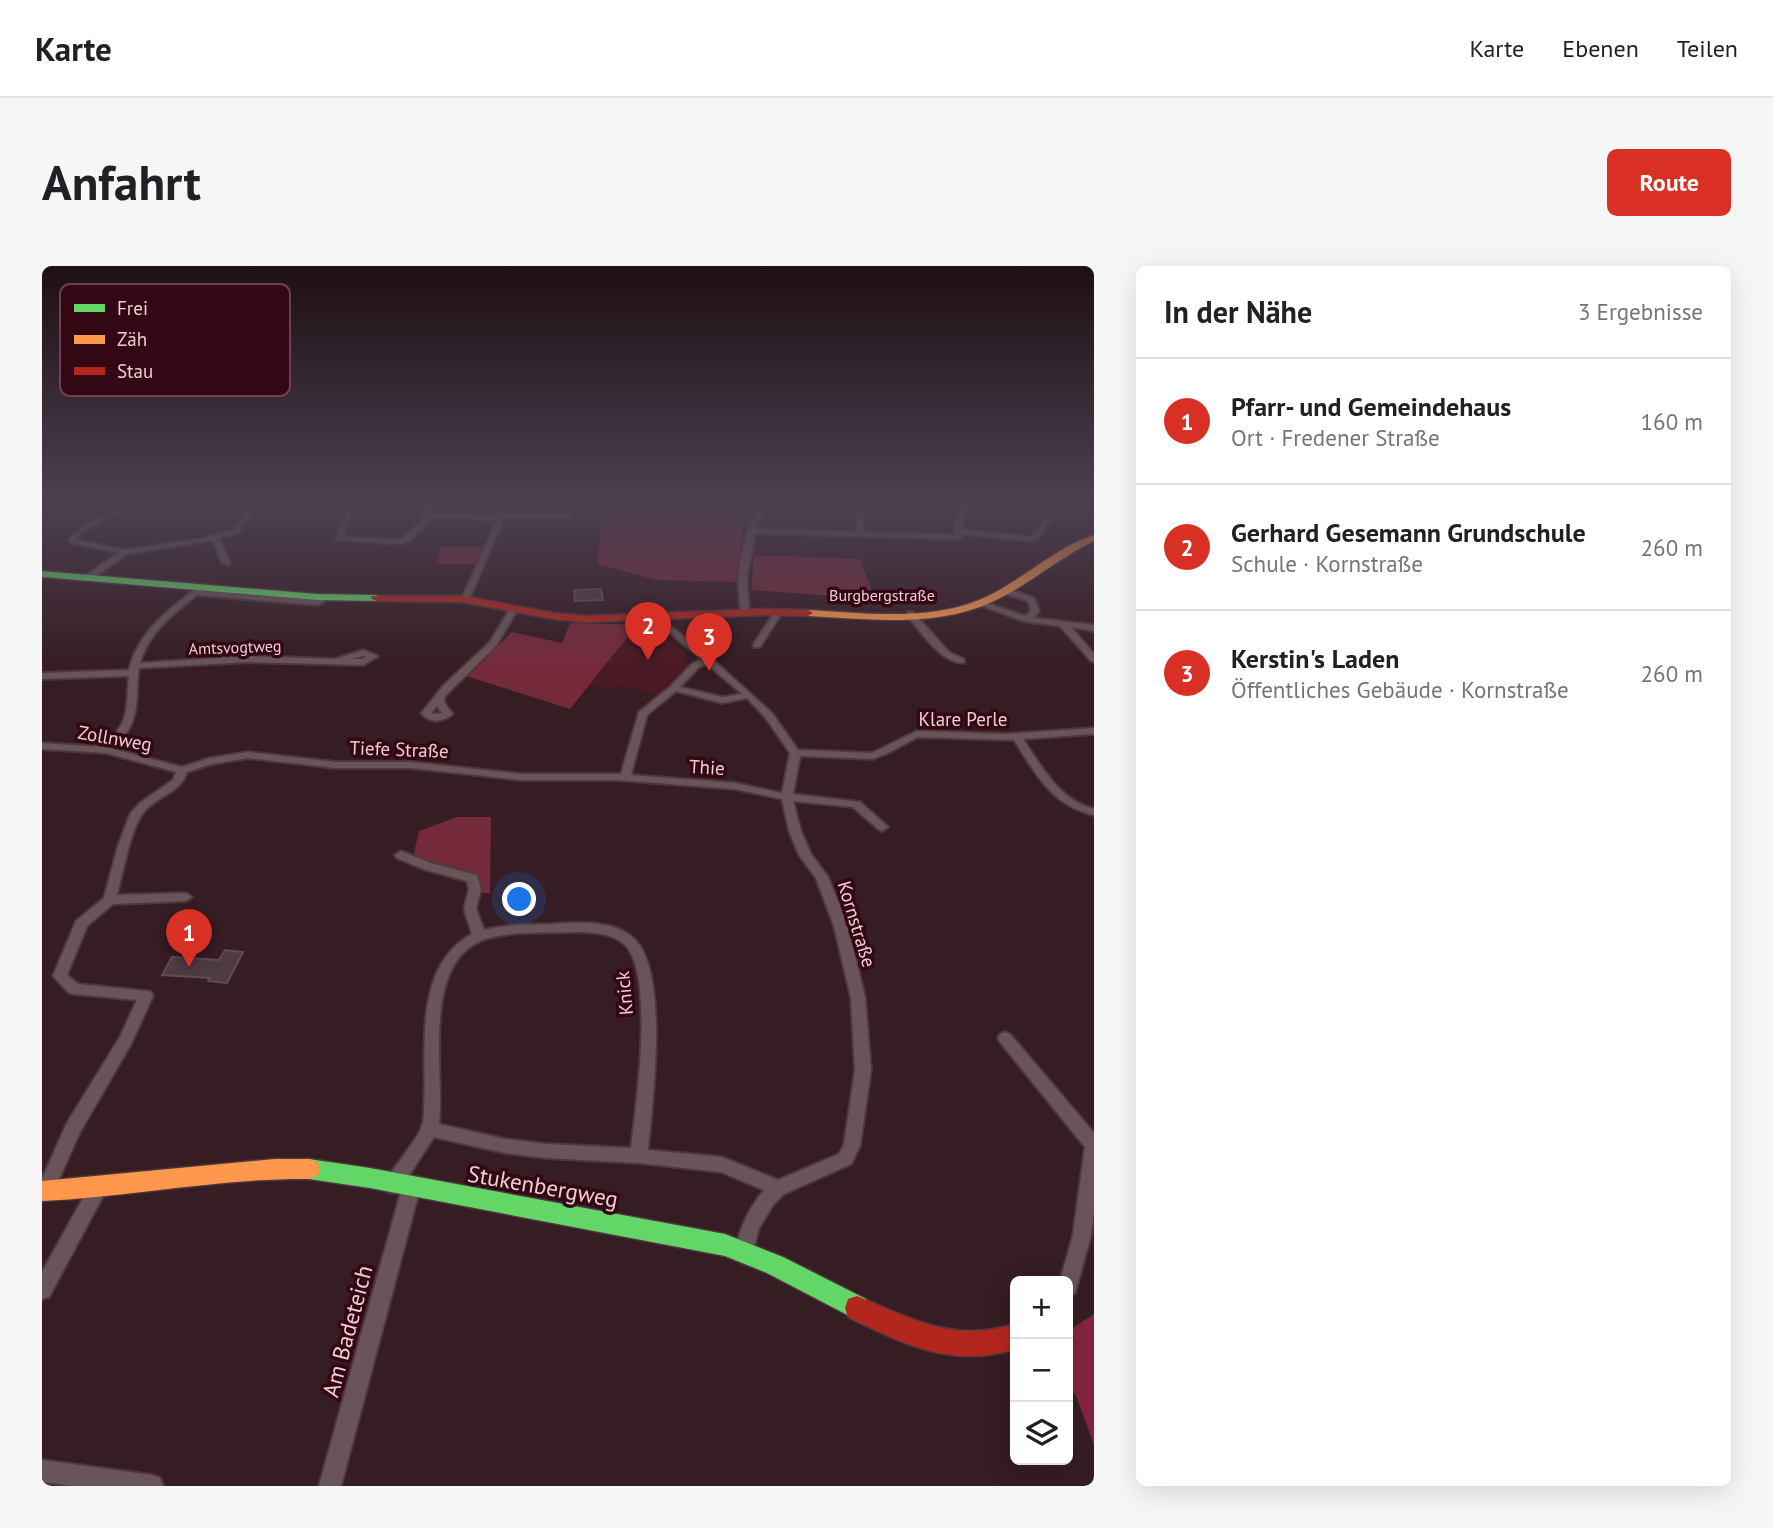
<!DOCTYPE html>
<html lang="de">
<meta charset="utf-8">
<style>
:root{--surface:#fff;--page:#f6f6f6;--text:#202124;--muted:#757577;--line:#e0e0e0;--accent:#d93025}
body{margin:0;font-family:"PT Sans",sans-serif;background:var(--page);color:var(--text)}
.controls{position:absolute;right:21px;bottom:21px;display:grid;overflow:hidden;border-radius:10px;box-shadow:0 7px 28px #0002}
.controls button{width:63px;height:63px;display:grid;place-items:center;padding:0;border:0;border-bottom:2px solid var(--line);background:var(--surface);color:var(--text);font:35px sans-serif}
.you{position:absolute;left:478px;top:634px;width:24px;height:24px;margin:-18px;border:5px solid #fff;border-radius:50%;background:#1a73e8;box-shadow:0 0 0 10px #1a73e833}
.badge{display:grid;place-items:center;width:46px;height:46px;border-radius:50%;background:var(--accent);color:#fff;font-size:23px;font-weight:700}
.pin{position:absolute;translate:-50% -58px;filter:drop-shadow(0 2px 4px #0008)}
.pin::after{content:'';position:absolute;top:37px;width:24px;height:21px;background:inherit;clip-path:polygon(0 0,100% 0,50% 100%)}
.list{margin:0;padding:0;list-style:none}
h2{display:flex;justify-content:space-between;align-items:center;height:91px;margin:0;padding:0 28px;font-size:30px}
h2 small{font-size:23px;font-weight:400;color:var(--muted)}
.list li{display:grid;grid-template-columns:46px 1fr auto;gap:21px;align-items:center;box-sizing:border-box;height:126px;padding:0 28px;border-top:2px solid var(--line)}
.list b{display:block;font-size:26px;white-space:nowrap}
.list p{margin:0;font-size:23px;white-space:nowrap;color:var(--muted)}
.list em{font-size:23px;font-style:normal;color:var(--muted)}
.icon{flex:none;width:38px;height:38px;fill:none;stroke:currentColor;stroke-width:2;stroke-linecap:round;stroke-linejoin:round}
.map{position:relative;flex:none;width:1052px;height:1220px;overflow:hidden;border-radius:10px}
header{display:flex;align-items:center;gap:42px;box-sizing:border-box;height:98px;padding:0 35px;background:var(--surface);border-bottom:2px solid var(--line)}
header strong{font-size:33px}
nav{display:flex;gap:38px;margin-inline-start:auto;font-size:24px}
.intro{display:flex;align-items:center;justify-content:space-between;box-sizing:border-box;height:168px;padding:0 42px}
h1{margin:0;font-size:49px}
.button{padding:18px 32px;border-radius:10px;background:var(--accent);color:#fff;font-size:24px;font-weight:700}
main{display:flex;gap:42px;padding:0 42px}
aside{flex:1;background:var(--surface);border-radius:10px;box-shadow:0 7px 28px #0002}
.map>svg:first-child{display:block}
.built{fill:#4b1925}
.green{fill:#752a3c}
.forest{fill:#84233f}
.building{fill:#4e3a42;stroke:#614c54;stroke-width:2}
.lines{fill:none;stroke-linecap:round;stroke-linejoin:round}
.street-casing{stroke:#4e383d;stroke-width:4}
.fast-casing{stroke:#4e383d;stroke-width:3}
.slow-casing{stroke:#4e383d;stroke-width:3}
.jam-casing{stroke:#4e383d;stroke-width:3}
.street{fill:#695559;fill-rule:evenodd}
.fast{fill:#63d668;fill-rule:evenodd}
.slow{fill:#ff974d;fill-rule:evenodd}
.jam{fill:#b3261e;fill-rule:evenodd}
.labels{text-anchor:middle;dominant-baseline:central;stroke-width:7;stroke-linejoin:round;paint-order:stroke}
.far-street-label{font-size:16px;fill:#eeced3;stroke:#340714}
.street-label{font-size:19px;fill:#eeced3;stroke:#340714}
.near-street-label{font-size:23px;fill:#eeced3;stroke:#340714}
.key{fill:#340714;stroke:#6c434d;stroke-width:2}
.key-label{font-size:19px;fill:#eeced3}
</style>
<header>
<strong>Karte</strong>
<nav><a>Karte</a><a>Ebenen</a><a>Teilen</a></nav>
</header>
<div class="intro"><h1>Anfahrt</h1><a class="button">Route</a></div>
<main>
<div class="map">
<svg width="1052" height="1220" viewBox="0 0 1052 1220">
<rect width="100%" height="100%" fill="#361c23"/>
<path class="built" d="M 592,363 L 625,373 L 642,387 L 647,400 L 628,423 L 618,430 L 578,420 L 568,423 L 548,419 Z"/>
<path class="green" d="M 562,232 L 684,232 L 684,249 L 702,255 L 694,316 L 615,314 L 555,298 Z
M 399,280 L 443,281 L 435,298 L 394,298 Z
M 712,289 L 818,293 L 833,333 L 709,324 Z
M 528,357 L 603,359 L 611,362 L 606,367 L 592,363 L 528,443 L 424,410 L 470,366 L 520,377 Z
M 415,551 L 449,551 L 448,627 L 437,627 L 437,615 L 427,605 L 371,591 L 377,565 Z"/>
<path class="forest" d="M 1052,1048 L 1052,1179 L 1034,1130 L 1026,1119 L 1026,1065 Z"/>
<path class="building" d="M 559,323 L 561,334 L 533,335 L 532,324 Z
M 183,684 L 201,686 L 185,717 L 166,715 L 168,712 L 120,709 L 130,691 L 177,694 Z"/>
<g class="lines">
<g class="street-casing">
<path id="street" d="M 90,232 L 97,232 L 39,267 L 34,274 L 83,284 L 158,273 L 192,264 L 212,232 L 218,232 L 197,266 L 177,272 L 188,297 L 187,299 L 180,297 L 171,274 L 85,288 L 50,313 L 44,313 L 44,309 L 77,287 L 30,277 L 27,273 L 35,265 Z
M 311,232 L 317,232 L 300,271 L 359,274 L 384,250 L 381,245 L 384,232 L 390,232 L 387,245 L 390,248 L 456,250 L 460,232 L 466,232 L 463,248 L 528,249 L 531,251 L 528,253 L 462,252 L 427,334 L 423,336 L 419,334 L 455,254 L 390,252 L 368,274 L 360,278 L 294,274 Z
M 726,232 L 732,232 L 720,247 L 714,263 L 815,266 L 815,249 L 824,232 L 830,232 L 821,249 L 822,266 L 913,269 C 912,253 919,231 938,232 C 927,241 920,248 920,263 L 987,271 L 991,270 L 1003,254 L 1008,255 L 995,272 L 987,275 L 920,268 L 920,271 L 917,273 L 713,267 L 705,311 L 707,346 L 703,348 L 699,346 C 692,310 700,258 726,232 Z
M 159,319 L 166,321 L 161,325 L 274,334 L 281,329 L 288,331 L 276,339 L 155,329 C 131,348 107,366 98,397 L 207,390 L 293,393 L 321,384 L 336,390 L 321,399 L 207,396 L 97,402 C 92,439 101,453 71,483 L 140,501 L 168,492 L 206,486 L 294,496 L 369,496 L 479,508 L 579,508 L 597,446 L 629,420 L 650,398 L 659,393 L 614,355 L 614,351 L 617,351 L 667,390 L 670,391 L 671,394 L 730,447 L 756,484 L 830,487 L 875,465 L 964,468 L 1052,462 L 1052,468 L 981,473 C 1000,501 1017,534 1052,543 L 1052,549 C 1009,539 994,508 972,474 L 876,471 L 846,487 L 831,493 L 758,490 L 751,528 L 818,536 L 846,561 L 840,565 L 836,563 L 811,541 L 751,535 L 759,565 L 769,588 L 786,611 L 806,660 L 823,732 L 829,804 L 818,880 L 809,898 L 742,928 L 731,939 L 717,962 L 709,992 L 703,995 L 697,992 C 689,974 710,938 722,924 L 679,906 L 597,897 L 504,892 L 463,887 L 392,871 L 357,925 L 351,927 L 345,925 L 342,919 L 345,913 L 376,869 L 381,857 C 388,797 365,704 430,668 L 422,643 L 427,623 L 425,615 L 381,603 L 355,592 L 353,589 L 359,585 L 389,597 L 435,609 L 439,623 L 434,643 L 442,664 C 464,658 488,659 511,658 C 535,656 569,654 589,670 C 629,700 610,838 606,884 L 680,891 L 736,914 L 797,888 L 802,879 L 813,804 L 809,732 L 792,660 L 774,612 L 757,589 L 747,565 L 740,533 L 693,523 L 575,514 L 479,514 L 369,502 L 294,502 L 206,492 L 170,498 L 145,506 C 137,529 115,529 102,546 C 88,563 81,607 75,629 L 144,627 L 150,631 L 144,635 L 71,638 L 45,660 L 25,709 L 36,718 L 104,725 L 109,726 L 111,730 L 89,778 L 38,866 L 9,931 L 3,933 L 0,932 L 0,913 L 25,857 L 78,771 L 95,734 L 32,728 L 27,727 L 11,710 L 34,655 L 62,632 L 76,580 L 88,548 L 98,537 L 131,514 L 134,506 L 64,487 L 0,483 L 0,477 L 61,481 C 90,453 83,445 87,410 L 0,413 L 0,407 L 87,404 C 96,365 128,342 159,319 ZM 321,390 L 324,391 L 319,393 L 310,393 ZM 665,398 L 700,428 L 680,431 L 638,421 L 656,402 ZM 634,425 L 680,437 L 705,432 L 723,451 L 748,487 L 740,527 L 693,517 L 589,509 L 605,449 ZM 529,666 C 545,666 567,666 581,677 C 614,704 594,841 589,882 L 504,878 L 463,873 L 397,858 C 403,806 377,691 447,672 C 473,665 502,667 529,666 Z
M 961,323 L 967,323 L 992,332 L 997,345 L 992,352 L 1052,359 L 1052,365 L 1029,361 L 1052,388 L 1052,396 L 1049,395 L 1018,360 L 981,355 L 935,338 L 942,336 L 983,350 L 989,345 L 986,335 L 961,327 Z
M 469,341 L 476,343 L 454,380 L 402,431 L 403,438 L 411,448 C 401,456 388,458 379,447 L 381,445 L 401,420 L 448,376 ZM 395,440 L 400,447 L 391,448 L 389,447 Z
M 731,344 L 737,344 L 738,350 L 718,381 L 712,381 L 711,379 L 730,350 Z
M 865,346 L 871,346 L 907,386 L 922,393 L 922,397 C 898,397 880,366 865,350 Z
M 963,766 L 968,768 L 1052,867 L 1052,944 L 1049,969 L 1035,1020 L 1033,1027 L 1026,1029 L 1026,1015 L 1018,1015 L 1031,969 L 1043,881 L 958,776 L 956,772 L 958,768 Z
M 369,914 L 375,916 L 378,922 L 299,1220 L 277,1220 L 360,922 L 363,916 Z
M 55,916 L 61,918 L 64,924 L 61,930 L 7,1031 L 0,1033 L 0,1006 L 49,918 Z
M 0,1194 L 110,1209 L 118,1212 L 121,1220 L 31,1220 L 0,1216 Z"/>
</g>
<g class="fast-casing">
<path id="fast" d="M 0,305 L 275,328 L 334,329 L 339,332 L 334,335 L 275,334 L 0,311 Z
M 267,893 L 328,902 L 683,968 L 741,991 L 824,1033 L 827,1042 L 824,1051 L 815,1054 L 725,1007 L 683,990 L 328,922 L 267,913 L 259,910 L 256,903 L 259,896 Z"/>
</g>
<g class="slow-casing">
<path id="slow" d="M 1052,269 L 1052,275 C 1018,291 989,317 956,333 C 897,363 829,353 766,350 L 761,347 L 766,344 C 826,347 894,357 950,328 C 985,310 1015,281 1052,269 Z
M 233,893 L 267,893 L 275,896 L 278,903 L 275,910 L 267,913 C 177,912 89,931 0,935 L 0,915 Z"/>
</g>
<g class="jam-casing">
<path id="jam" d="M 330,330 L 420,330 L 512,347 L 543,350 L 721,343 L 766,344 L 771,347 L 766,350 L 721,349 L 543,356 L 512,353 L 420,336 L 334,335 L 329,332 Z
M 815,1030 C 871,1053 910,1077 973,1058 L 973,1083 C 911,1103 861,1078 806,1051 L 803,1042 L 806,1033 Z"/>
</g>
<use href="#street" class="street"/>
<use href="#fast" class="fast"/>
<use href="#slow" class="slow"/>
<use href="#jam" class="jam"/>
</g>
<linearGradient id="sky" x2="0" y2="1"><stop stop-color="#1e0f13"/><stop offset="0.58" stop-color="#4c4050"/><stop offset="1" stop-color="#4c4050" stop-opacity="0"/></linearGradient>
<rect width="1052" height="403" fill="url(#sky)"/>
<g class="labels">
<g class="far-street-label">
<text x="840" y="329">Burgbergstraße</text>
<text transform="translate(193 381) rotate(-2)">Amtsvogtweg</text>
</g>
<g class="street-label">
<text x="921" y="453">Klare Perle</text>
<text transform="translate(73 472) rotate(10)">Zollnweg</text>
<text transform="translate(357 483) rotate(2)">Tiefe Straße</text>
<text transform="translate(665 501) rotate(3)">Thie</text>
<text transform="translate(815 658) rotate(73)">Kornstraße</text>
<text transform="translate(582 727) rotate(-95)">Knick</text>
</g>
<g class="near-street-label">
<text transform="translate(501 920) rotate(10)">Stukenbergweg</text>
<text transform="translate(305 1065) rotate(-75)">Am Badeteich</text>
</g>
</g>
<rect x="18" y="18" width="230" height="112" rx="10" class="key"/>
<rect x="32" y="38" width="31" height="8" fill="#63d668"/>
<rect x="32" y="69" width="31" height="9" fill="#ff974d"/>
<rect x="32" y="101" width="31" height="8" fill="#b3261e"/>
<g class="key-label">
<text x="75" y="49">Frei</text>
<text x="75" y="80">Zäh</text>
<text x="75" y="112">Stau</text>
</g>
</svg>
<div class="controls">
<button>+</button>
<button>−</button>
<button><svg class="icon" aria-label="layers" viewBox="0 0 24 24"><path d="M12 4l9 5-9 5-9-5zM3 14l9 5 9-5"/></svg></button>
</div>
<div class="you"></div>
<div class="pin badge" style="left:147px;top:701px">1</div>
<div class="pin badge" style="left:606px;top:394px">2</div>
<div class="pin badge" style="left:667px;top:405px">3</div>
</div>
<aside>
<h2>In der Nähe<small>3 Ergebnisse</small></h2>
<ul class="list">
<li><span class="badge">1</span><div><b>Pfarr- und Gemeindehaus</b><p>Ort · Fredener Straße</p></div><em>160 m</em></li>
<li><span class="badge">2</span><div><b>Gerhard Gesemann Grundschule</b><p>Schule · Kornstraße</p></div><em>260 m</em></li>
<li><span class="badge">3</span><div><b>Kerstin's Laden</b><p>Öffentliches Gebäude · Kornstraße</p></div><em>260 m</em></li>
</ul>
</aside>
</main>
